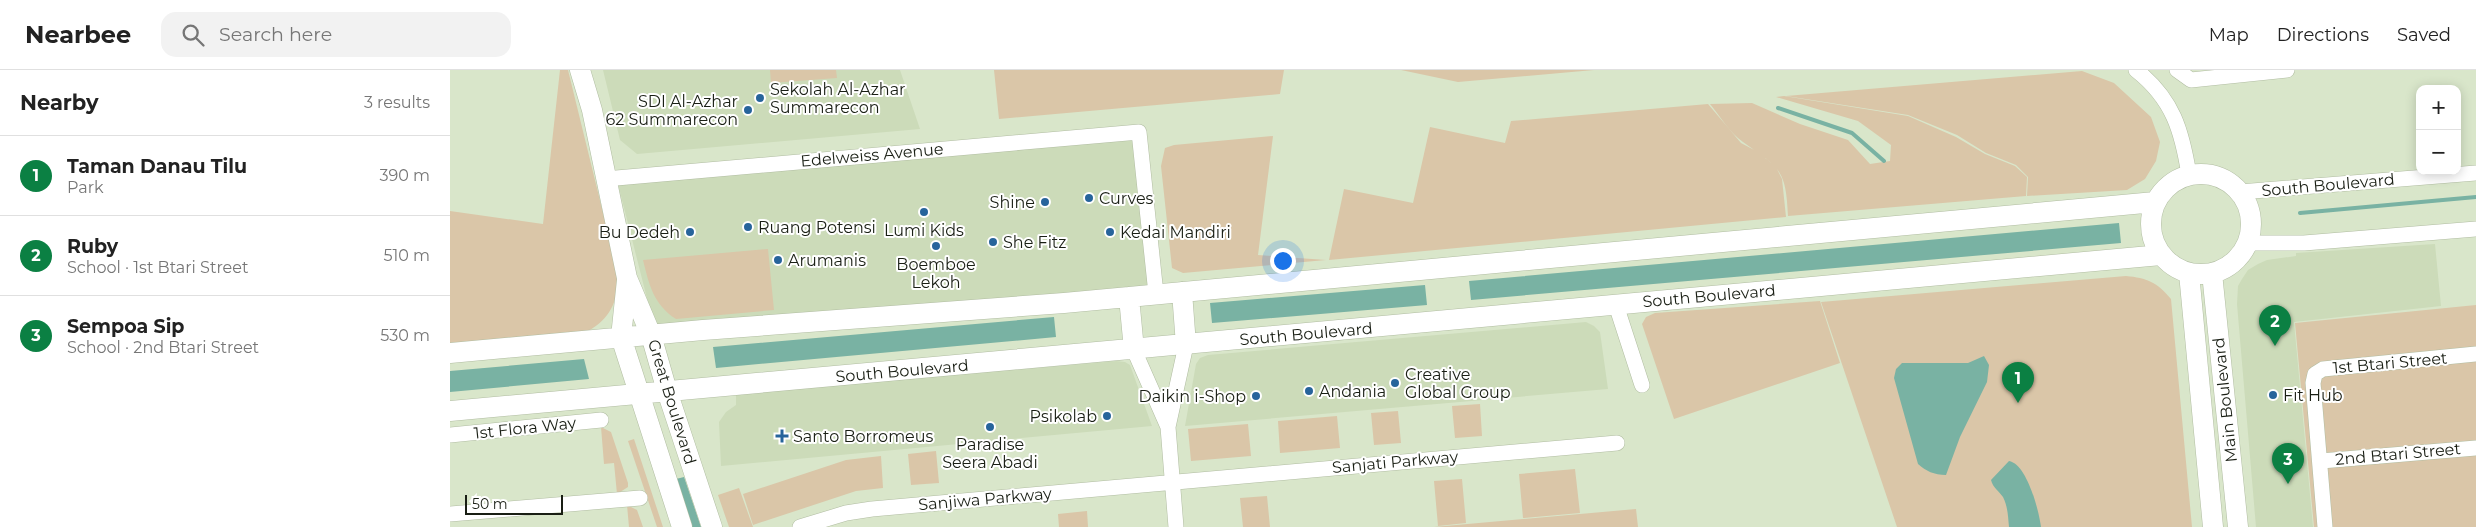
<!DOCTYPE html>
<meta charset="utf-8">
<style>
:root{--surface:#fff;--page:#f2f2f2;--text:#222;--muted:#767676;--line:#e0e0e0;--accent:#0b8043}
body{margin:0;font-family:Montserrat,sans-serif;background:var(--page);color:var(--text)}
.controls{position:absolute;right:15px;top:15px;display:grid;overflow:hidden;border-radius:10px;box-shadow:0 2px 12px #0003}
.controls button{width:45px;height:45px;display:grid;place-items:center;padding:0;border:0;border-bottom:1px solid var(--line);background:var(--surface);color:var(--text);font:25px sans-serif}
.scale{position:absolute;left:15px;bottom:12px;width:98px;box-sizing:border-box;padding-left:5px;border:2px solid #191e14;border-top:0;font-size:14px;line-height:18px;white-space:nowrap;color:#191e14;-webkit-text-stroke:4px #fff;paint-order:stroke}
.you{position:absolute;left:832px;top:190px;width:18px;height:18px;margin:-12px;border:4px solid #fff;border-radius:50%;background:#1a73e8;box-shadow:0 0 0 8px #1a73e833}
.badge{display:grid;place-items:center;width:32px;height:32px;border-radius:50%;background:var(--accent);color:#fff;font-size:16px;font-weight:700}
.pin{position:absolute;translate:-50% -41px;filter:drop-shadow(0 1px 2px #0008)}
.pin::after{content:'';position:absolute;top:26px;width:18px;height:15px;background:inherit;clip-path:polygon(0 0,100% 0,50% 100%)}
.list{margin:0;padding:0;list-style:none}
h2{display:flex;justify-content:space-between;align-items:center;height:65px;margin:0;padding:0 20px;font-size:21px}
h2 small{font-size:16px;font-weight:400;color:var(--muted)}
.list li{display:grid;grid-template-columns:32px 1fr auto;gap:15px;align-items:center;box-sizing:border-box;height:80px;padding:0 20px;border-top:1px solid var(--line)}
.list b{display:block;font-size:19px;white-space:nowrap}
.list p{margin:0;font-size:16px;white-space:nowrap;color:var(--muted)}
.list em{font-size:16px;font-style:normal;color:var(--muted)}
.icon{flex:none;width:28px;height:28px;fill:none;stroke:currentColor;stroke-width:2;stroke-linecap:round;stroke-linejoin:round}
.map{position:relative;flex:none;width:2026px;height:457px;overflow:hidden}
header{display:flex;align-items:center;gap:30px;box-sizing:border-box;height:70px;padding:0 25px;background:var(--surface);border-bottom:1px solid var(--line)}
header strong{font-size:24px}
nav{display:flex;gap:28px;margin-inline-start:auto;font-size:18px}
.search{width:350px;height:45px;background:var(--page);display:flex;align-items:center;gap:12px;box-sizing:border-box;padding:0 18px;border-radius:15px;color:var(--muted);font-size:19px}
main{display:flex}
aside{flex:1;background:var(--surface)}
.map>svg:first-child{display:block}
.built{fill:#ccdbb9}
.green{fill:#dac6a8}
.water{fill:#79b2a3}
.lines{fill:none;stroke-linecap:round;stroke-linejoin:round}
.stream{stroke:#79b2a3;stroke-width:4}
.street-casing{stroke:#b1bda2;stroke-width:16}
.secondary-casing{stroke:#b1bda2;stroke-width:21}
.street{stroke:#fff;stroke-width:15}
.secondary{stroke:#fff;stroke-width:20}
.poi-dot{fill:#27649b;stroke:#fff;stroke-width:2}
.labels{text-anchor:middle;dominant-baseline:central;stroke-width:4;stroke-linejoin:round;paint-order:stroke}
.poi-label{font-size:16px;fill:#191e14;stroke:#fff;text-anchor:start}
.street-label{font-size:16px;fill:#191e14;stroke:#fff}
</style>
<header>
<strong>Nearbee</strong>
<div class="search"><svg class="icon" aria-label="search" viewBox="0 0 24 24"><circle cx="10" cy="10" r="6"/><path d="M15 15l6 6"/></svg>Search here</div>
<nav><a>Map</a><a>Directions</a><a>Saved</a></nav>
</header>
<main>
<aside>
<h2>Nearby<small>3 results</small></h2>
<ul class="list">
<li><span class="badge">1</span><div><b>Taman Danau Tilu</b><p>Park</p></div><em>390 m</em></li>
<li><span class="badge">2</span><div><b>Ruby</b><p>School · 1st Btari Street</p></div><em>510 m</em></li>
<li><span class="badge">3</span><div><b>Sempoa Sip</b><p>School · 2nd Btari Street</p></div><em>530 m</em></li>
</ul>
</aside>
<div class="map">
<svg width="2026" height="457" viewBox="0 0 2026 457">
<rect width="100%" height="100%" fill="#d9e6ca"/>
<path class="built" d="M 153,0 L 450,0 L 470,59 L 187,84 L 170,70 Z
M 686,69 L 702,221 L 205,260 L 168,114 Z
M 1985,174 L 1991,236 L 1844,252 L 1863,457 L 1806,457 L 1787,234 L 1788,216 L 1792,209 L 1798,200 L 1808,194 L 1817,190 L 1846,186 L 1846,183 Z
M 1136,252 L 1144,256 L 1150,262 L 1158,319 L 735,356 L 746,294 L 750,288 L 758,285 Z
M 666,291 L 675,292 L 680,295 L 702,356 L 271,396 L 269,352 L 276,342 L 286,335 L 286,324 Z"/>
<path class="green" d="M 110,0 L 118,0 L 169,208 C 167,232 160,249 138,261 L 0,277 L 0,141 L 93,154 Z
M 320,0 L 386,0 L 387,8 L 321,13 Z
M 544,0 L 834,0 L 830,24 L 549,49 Z
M 951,0 L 1144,0 L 1008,12 Z
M 1632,1 L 1664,13 L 1701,47 L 1710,72 L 1706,91 L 1695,109 L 1677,120 L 1577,126 L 1578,107 L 1566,95 L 1536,83 L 1507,65 L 1458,45 L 1336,26 Z
M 1334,26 L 1458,46 L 1506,67 L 1535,84 L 1565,96 L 1577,107 L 1576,126 L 1338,146 C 1336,98 1329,98 1293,72 C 1280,63 1270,46 1260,34 L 1302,33 L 1350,54 L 1398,70 L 1420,94 L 1440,91 L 1441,75 L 1408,51 L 1326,27 Z
M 1258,34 L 1291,73 L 1308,82 L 1326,97 L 1332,109 L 1336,147 L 879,190 L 894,119 L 963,133 L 980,57 L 1055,73 L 1061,51 Z
M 823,66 L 808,185 L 876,190 L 733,203 L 722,198 L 711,96 L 715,78 L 724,75 Z
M 318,179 L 324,240 L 226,249 C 203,234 199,214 193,190 Z
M 1676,206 C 1697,208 1707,212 1721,229 L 1742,457 L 1447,457 L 1371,232 Z
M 1370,231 L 1390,293 L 1224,349 L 1192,254 L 1196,247 L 1205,243 Z
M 2026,235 L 2026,457 L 1864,457 L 1845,253 Z
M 1030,334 L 1032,366 L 1005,368 L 1002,336 Z
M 948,341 L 951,373 L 924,375 L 921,343 Z
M 887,346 L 890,378 L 830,383 L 828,351 Z
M 798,354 L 801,386 L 741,391 L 738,359 Z
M 151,357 L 161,362 L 178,413 L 178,417 L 167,424 L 164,393 L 154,394 Z
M 184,369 L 213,457 L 207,457 L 178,371 Z
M 486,381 L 489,413 L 461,415 L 458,384 Z
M 431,386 L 433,418 L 406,421 L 303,455 L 293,424 L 396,390 Z
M 1125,399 L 1130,443 L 1073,448 L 1069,404 Z
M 1012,409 L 1016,453 L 988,456 L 984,411 Z
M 289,418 L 303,457 L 279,457 L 268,425 Z
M 817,426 L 820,457 L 793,457 L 790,428 Z
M 177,435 L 187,440 L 193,457 L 179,457 Z
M 1186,439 L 1188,457 L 984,457 Z
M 637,441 L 638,457 L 609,457 L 608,444 Z"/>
<path class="water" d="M 1669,153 L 1671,173 L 1021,230 L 1019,211 Z
M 975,215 L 977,235 L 762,253 L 760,233 Z
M 604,247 L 606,267 L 266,298 L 263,277 Z
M 1534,286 L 1539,295 L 1537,312 L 1510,367 L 1496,405 C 1484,405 1476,401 1468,394 L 1444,308 L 1446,299 L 1452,293 L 1518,293 Z
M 134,289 L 139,309 L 0,322 L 0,301 Z
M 1559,391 C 1577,394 1589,441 1591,457 L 1559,457 C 1558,447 1558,437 1553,427 C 1549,421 1543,418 1541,410 Z
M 234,407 L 251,457 L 238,457 L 222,410 Z"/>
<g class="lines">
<path class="stream" d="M 1328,38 L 1402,63 L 1434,91
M 1850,143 L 2026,127"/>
<g class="street-casing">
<path id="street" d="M 1686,0 C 1723,29 1732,61 1739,105
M 1727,0 L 1741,10 L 1837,0
M 155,109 L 689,62 L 706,224
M 1790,122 L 2026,103
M 1797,173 L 1854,173 L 2026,159
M 1166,235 L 1192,315
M 684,280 L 718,357
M 0,365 L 151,350
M 1871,391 L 2026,378
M 0,444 L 190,428
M 350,457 L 396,443 L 422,439 L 1167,373
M 726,457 L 718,357 L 736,275
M 1875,457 L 1863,313 L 1865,304 L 1873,299 L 2026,284"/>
</g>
<g class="secondary-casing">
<path id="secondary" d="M 130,0 L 142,40 L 177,208 L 201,265 L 217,321 L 262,457
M1701 154a50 50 0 1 1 100 0a50 50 0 1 1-100 0Z
M 1739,203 L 1763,457
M 1762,203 L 1788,457
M 177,210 L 171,267 L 232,457
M 732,222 L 736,275
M 679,227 L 684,280
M 0,283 L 253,260 L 614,233 L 1705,132
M 0,341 L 1711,185"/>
</g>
<use href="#street" class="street"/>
<use href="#secondary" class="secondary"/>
</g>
<g class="poi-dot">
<circle cx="310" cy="28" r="5"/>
<circle cx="298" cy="40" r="5"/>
<circle cx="639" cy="128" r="5"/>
<circle cx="595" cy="132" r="5"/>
<circle cx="474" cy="142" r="5"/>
<circle cx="298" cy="157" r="5"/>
<circle cx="240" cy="162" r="5"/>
<circle cx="660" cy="162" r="5"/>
<circle cx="543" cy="172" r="5"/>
<circle cx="486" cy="176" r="5"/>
<circle cx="328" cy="190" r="5"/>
<circle cx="945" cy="313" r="5"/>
<circle cx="859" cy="321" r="5"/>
<circle cx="1823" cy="325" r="5"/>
<circle cx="806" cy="326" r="5"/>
<circle cx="657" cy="346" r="5"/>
<circle cx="540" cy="357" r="5"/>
<path d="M329.5 358.5h5v5h5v5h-5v5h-5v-5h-5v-5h5z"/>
</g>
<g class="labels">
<g class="poi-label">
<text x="320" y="19">Sekolah Al-Azhar<tspan x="320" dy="18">Summarecon</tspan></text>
<text x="288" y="31" text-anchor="end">SDI Al-Azhar<tspan x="288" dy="18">62 Summarecon</tspan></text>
<text x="649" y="128">Curves</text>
<text x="585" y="132" text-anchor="end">Shine</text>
<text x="308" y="157">Ruang Potensi</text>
<text x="474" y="160" text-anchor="middle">Lumi Kids</text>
<text x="230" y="162" text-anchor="end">Bu Dedeh</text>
<text x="670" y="162">Kedai Mandiri</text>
<text x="553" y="172">She Fitz</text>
<text x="338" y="190">Arumanis</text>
<text x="486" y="194" text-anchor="middle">Boemboe<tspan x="486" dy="18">Lekoh</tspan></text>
<text x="955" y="304">Creative<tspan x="955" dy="18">Global Group</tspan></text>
<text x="869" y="321">Andania</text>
<text x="1833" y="325">Fit Hub</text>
<text x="796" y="326" text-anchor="end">Daikin i-Shop</text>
<text x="647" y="346" text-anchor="end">Psikolab</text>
<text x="343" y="366">Santo Borromeus</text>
<text x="540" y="374" text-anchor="middle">Paradise<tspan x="540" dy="18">Seera Abadi</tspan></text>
</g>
<g class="street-label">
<text transform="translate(422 85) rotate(-5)">Edelweiss Avenue</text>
<text transform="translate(1878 115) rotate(-5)">South Boulevard</text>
<text transform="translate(1259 226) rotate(-5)">South Boulevard</text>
<text transform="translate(856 264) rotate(-5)">South Boulevard</text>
<text transform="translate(1940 293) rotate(-5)">1st Btari Street</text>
<text transform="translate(452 301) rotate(-5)">South Boulevard</text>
<text transform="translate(1775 330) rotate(-96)">Main Boulevard</text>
<text transform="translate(222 332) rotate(73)">Great Boulevard</text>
<text transform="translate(75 358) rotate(-6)">1st Flora Way</text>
<text transform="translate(1948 384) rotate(-5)">2nd Btari Street</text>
<text transform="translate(945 392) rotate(-5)">Sanjati Parkway</text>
<text transform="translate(535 429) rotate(-5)">Sanjiwa Parkway</text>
</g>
</g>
</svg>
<div class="controls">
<button>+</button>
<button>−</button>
</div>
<div class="scale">50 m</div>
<div class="you"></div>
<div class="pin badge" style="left:1568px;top:333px">1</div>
<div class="pin badge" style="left:1825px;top:276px">2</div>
<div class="pin badge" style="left:1838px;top:414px">3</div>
</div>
</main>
